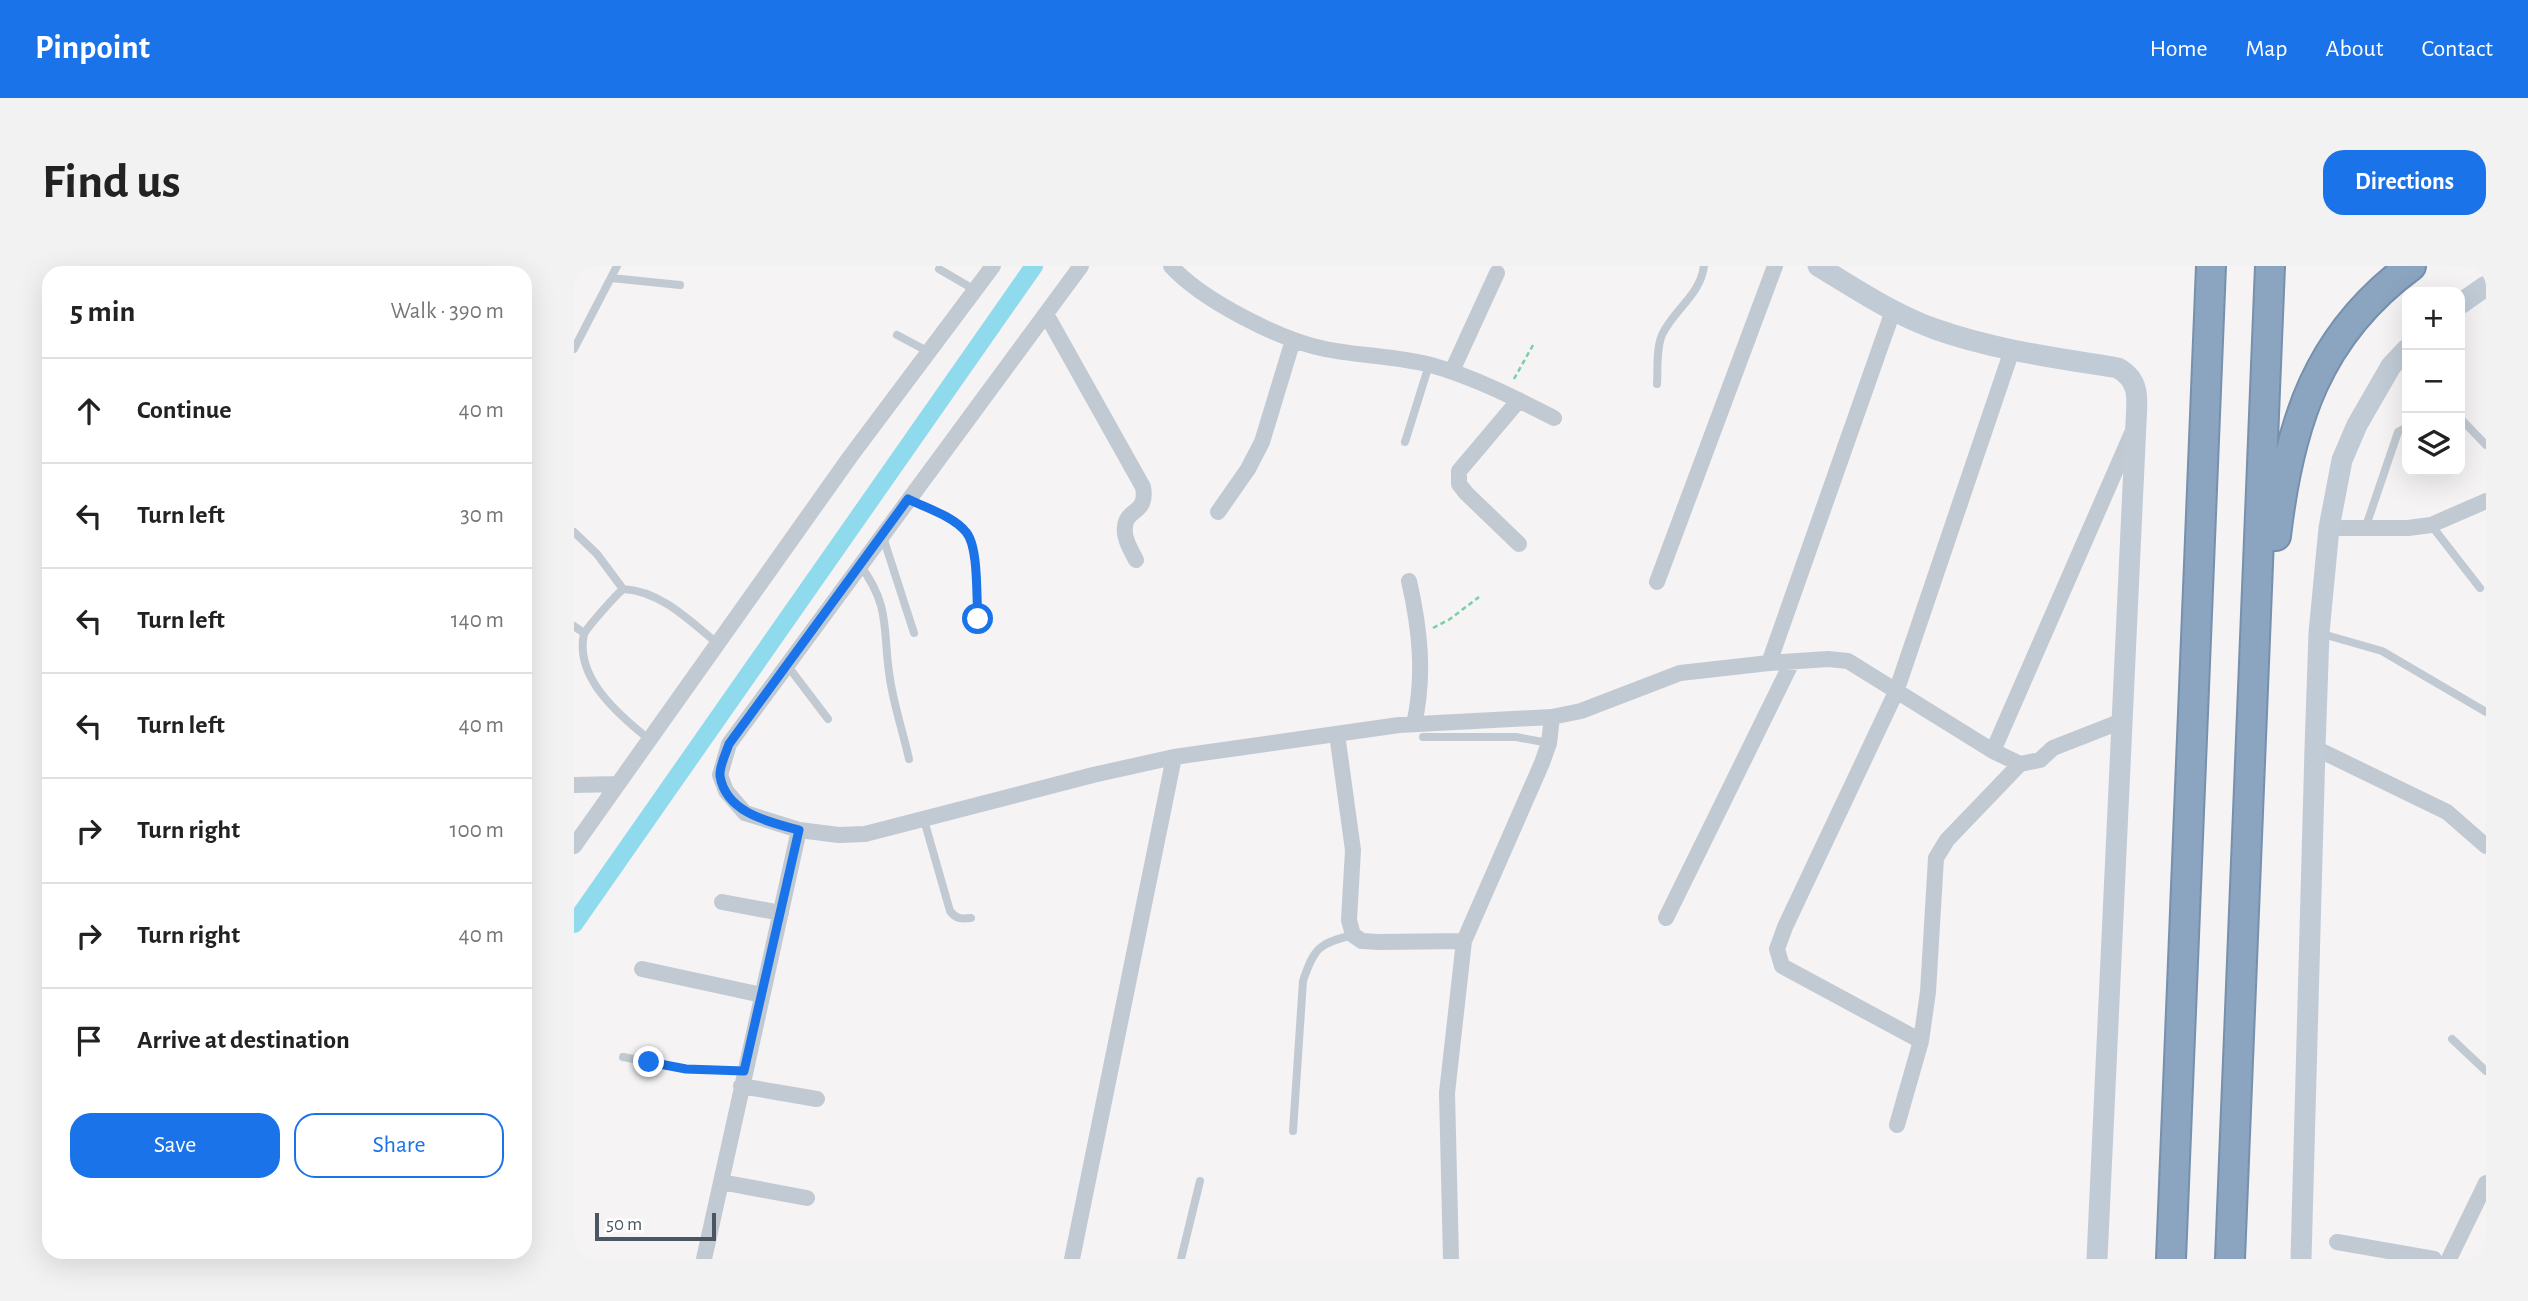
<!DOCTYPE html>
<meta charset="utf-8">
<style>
:root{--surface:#fff;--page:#f2f2f2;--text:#222;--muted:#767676;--line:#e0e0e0;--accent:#1a73e8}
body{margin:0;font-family:"Alegreya Sans",sans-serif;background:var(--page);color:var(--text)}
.controls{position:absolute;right:21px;top:21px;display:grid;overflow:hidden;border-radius:14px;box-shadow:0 7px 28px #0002}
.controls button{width:63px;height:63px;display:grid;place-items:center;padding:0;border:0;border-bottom:2px solid var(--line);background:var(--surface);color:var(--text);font:35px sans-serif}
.scale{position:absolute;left:21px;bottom:18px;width:121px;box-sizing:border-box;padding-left:7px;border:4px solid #4a5661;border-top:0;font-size:19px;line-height:24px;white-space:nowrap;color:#4a5661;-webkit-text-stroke:5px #fff;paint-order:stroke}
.stop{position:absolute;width:21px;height:21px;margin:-16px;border:5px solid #1a73e8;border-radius:50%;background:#fff}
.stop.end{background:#1a73e8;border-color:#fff;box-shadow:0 2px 7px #0008}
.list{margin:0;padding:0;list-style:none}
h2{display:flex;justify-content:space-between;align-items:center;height:91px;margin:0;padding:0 28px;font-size:30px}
h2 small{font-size:23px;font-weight:400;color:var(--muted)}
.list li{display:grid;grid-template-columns:46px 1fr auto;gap:21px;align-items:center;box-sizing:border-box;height:105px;padding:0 28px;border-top:2px solid var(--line)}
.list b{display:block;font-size:26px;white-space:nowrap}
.list em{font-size:23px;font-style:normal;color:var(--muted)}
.actions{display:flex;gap:14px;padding:21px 28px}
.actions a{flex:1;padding:16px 0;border:2px solid var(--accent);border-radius:21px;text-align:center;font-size:24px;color:var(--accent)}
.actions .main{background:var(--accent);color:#fff}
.icon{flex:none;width:38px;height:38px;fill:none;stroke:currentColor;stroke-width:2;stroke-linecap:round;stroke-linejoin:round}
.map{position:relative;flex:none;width:1912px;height:993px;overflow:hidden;border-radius:21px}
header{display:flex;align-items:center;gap:42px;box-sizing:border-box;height:98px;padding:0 35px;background:var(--accent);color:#fff}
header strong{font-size:33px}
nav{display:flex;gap:38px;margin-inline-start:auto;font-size:24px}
.intro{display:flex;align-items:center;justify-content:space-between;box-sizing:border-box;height:168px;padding:0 42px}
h1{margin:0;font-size:49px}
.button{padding:18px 32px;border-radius:21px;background:var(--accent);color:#fff;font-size:24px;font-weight:700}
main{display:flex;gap:42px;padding:0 42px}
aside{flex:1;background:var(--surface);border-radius:21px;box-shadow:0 7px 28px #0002}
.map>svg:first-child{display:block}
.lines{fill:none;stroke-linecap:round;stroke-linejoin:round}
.canal{stroke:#90daee;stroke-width:18}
.motorway-casing{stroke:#7690ad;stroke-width:32}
.path{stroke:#7ad0a6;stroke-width:2.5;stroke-dasharray:5 3.5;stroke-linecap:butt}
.service{stroke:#c1cad2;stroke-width:8}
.minor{stroke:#c1cad2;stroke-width:16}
.secondary{stroke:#c1cbd6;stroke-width:21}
.motorway{stroke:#8ba5c1;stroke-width:28}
.route{stroke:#1a73e8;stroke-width:9}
</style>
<header>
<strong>Pinpoint</strong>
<nav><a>Home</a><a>Map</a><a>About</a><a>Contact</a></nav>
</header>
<div class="intro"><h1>Find us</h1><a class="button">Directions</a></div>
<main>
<aside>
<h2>5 min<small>Walk · 390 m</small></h2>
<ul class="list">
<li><svg class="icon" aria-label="ahead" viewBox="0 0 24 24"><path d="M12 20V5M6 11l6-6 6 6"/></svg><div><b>Continue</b></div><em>40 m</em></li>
<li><svg class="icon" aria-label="left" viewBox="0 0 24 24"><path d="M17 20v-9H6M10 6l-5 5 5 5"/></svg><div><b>Turn left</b></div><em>30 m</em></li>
<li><svg class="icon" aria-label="left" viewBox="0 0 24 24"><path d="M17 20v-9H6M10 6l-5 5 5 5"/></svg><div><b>Turn left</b></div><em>140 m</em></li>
<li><svg class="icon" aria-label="left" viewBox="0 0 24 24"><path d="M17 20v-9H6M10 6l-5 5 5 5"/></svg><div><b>Turn left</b></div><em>40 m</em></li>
<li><svg class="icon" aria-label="right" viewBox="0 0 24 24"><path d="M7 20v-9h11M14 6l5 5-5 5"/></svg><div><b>Turn right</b></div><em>100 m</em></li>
<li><svg class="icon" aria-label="right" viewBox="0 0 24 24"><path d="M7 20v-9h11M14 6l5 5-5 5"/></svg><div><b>Turn right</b></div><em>40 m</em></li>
<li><svg class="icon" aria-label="arrive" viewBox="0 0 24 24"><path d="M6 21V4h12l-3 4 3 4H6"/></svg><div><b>Arrive at destination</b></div></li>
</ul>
<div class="actions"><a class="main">Save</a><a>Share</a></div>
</aside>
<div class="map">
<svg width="1912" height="993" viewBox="0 0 1912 993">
<rect width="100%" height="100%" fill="#f5f3f3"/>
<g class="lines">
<path class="canal" d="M 0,658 L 460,0"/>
<g class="motorway-casing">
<path id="motorway" d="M 1702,270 C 1715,158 1743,69 1837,0
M 1597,993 L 1637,0
M 1656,993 L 1696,0"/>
</g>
<path class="path" d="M 940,113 L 959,79
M 859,362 L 876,353 L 905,331"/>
<path class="service" d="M 365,3 L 401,24
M 37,12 L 106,19
M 323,69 L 355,86
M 0,83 L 43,0
M 1083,118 C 1084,103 1082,83 1088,69 C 1100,43 1126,30 1130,0
M 1886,152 L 1912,179
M 831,176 L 855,99
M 334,233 C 352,242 379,250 392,266 C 405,281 402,332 404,353
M 1857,259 L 1906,322
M 1791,263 L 1824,166 L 1833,161
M 0,266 L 23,288 L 49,323
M 309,271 L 340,367
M 286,299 C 318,342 308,365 316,413 C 320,440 329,466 335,493
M 0,360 L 10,367
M 1745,367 L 1808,385 L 1912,446
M 213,399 L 254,453
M 849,471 L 942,471 L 975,477
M 76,474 C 47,451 0,412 10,368 C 13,362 19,356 23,351 C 32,341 39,332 49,323 C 87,325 116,355 144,378
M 350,554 L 376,645 C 382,653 387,653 397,652
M 1878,773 L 1912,805
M 49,791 L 112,803 L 170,805
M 719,865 L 729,715 C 740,682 745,677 779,669
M 607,993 L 626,915"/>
<path class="minor" d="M 507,0 L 155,478 L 146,509 L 152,525 L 171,547 L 225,564 L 265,569 L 291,568 L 519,509 L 600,491 L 825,459 L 978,451 L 1007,445 L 1106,407 L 1195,397 L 1254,393 L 1274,395 L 1419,485 L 1446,498 L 1466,494 L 1479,482 L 1548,455
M 597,0 C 628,34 706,74 751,83 C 786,90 823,90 857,99 C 900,111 941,132 980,152
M 472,48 L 569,221 C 574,248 553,242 551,260 C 549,272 557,284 562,294
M 1438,84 L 1322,426 L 1211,661 L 1203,683 L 1208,700 L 1347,775 L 1354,726 L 1362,592 L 1373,574 L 1446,498
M 878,105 L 923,7
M 945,134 L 885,205 L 885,218 L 892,227 L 945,278
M 644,246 L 674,203 L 688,176 L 719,74
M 1755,262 L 1834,262 L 1857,259 L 1912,235
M 835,315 C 846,363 851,410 840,458
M 1083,316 L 1201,0
M 1195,397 L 1319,45
M 763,468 L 779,584 L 775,654 L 779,669 L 788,675 L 805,676 L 890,675
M 1741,482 L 1873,546 L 1912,580
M 1419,485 L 1558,167
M 0,519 L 44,518
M 0,580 L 276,191 L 419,0
M 148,636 L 207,647
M 1092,652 L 1218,396
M 68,703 L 188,729
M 167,820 L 243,833
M 1323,859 L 1347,775
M 147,916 L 233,932
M 1763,976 L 1860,993
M 130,993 L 225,564
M 498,993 L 600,491
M 877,993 L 873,827 L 890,675 L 968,497 L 975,477 L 978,451
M 1875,993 L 1912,917"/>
<path class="secondary" d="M 1244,0 C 1282,23 1319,48 1361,63 C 1420,84 1483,92 1544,102 C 1567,115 1563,134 1562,157 L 1523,993
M 1886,38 L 1912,20
M 1727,993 L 1741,482 L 1745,367 L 1755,262 L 1768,194 L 1783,159 L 1817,100 L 1833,83"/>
<use href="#motorway" class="motorway"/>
</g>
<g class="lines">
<path class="route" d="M 75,796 L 112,803 L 170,805 L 225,564 C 195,556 152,547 146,510 C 145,501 152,487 155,478 L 334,233 C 352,242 379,250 392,266 C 405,281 402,332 404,353"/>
</g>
</svg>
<div class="controls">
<button>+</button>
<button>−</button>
<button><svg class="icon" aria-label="layers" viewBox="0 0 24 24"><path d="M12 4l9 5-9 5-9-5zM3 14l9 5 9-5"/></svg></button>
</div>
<div class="scale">50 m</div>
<div class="stop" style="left:404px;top:353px"></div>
<div class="stop end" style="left:75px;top:796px"></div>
</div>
</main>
